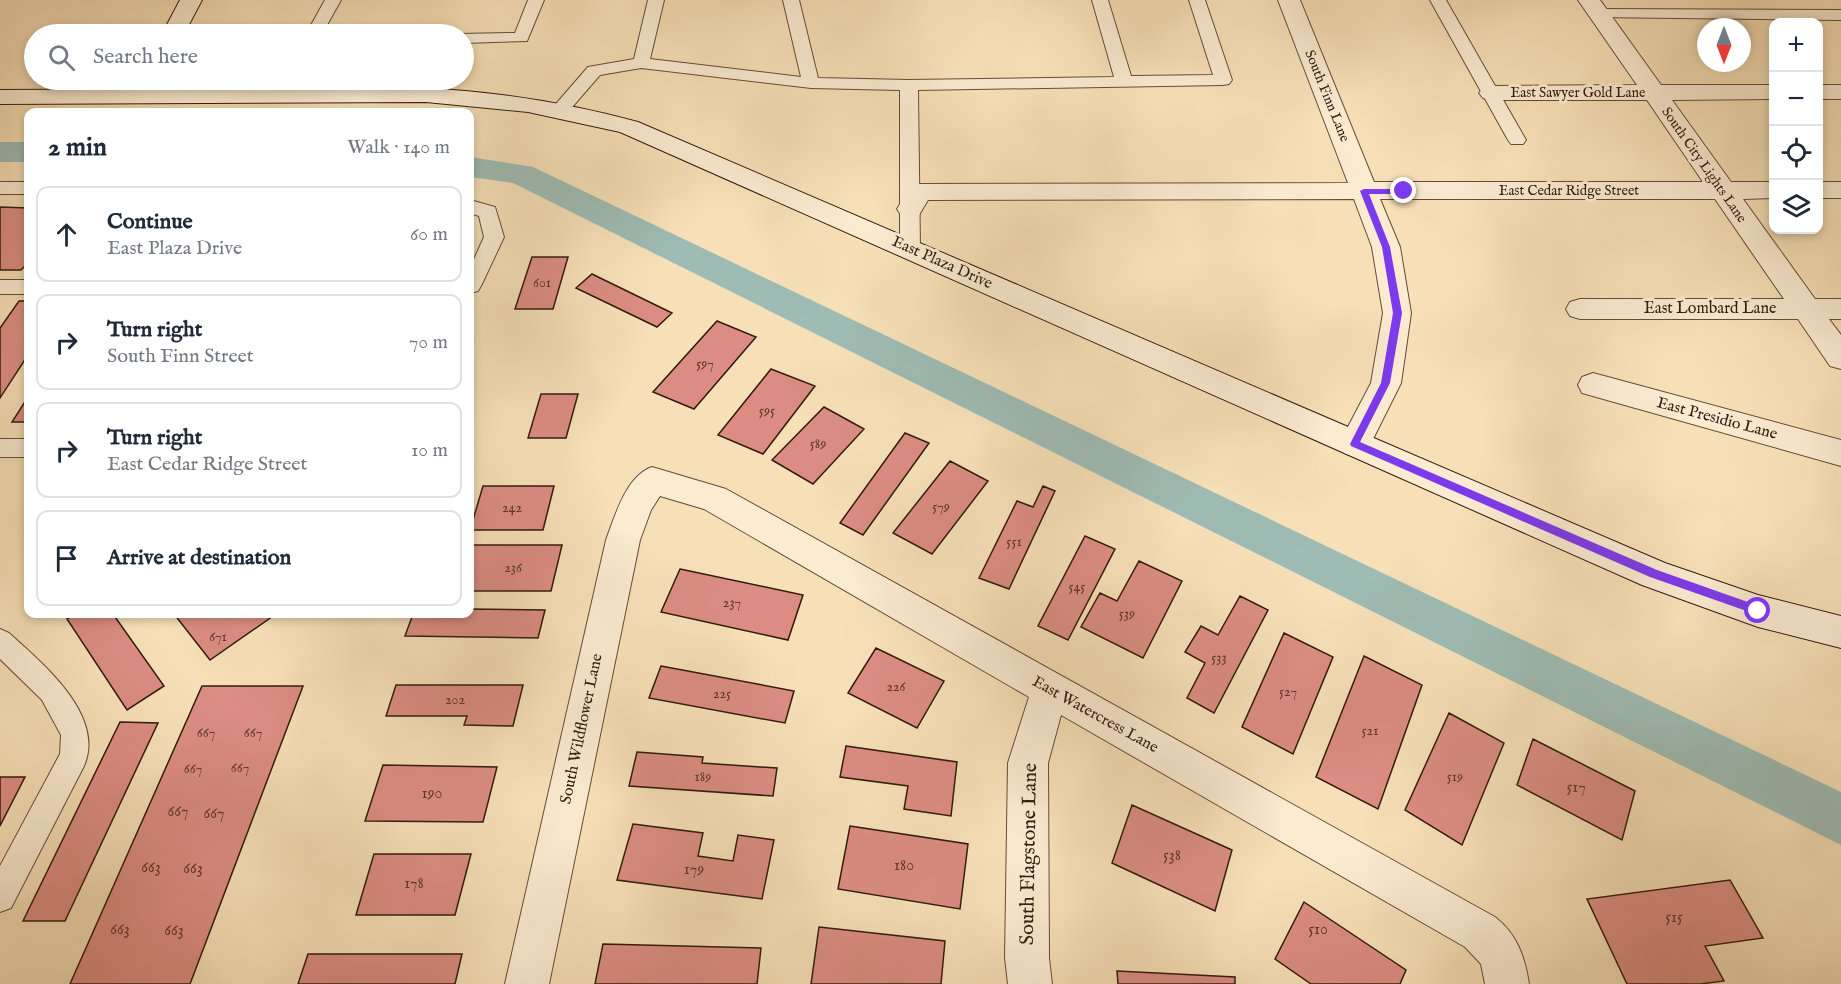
<!DOCTYPE html>
<meta charset="utf-8">
<style>
:root{--surface:#fff;--page:#f6f6f7;--text:#1f2937;--muted:#747a83;--line:#e0e1e3}
body{margin:0;font-family:"IM FELL English",serif;background:var(--page);color:var(--text)}
.controls{position:absolute;right:18px;top:18px;display:grid;overflow:hidden;border-radius:12px;box-shadow:0 3px 9px #0003}
.controls button{width:54px;height:54px;display:grid;place-items:center;padding:0;border:0;border-bottom:2px solid var(--line);background:var(--surface);color:var(--text);font:30px sans-serif}
.compass{position:absolute;left:1697px;top:18px;width:54px;height:54px;border-radius:50%;background:var(--surface);box-shadow:0 3px 9px #0003;rotate:180deg}
.stop{position:absolute;width:18px;height:18px;margin:-14px;border:4px solid #7c3aed;border-radius:50%;background:#fff}
.stop.end{background:#7c3aed;border-color:#fff;box-shadow:0 2px 6px #0008}
.list{margin:0;padding:0;list-style:none}
h2{display:flex;justify-content:space-between;align-items:center;height:78px;margin:0;padding:0 24px;font-size:26px}
h2 small{font-size:20px;font-weight:400;color:var(--muted)}
.list li{display:grid;grid-template-columns:39px 1fr auto;gap:18px;align-items:center;box-sizing:border-box;height:96px;margin:0 12px 12px;padding:0 12px;border:2px solid var(--line);border-radius:12px}
.list b{display:block;font-size:22px;white-space:nowrap}
.list p{margin:0;font-size:20px;white-space:nowrap;color:var(--muted)}
.list em{font-size:20px;font-style:normal;color:var(--muted)}
.icon{flex:none;width:33px;height:33px;fill:none;stroke:currentColor;stroke-width:2;stroke-linecap:round;stroke-linejoin:round}
.map{position:relative;flex:none;width:1841px;height:984px;overflow:hidden}
.search{position:absolute;background:var(--surface);box-shadow:0 3px 9px #0003;left:24px;top:24px;width:450px;height:66px;display:flex;align-items:center;gap:15px;box-sizing:border-box;padding:0 21px;border-radius:33px;color:var(--muted);font-size:22px}
.panel{position:absolute;background:var(--surface);box-shadow:0 3px 9px #0003;left:24px;top:108px;width:450px;height:510px;border-radius:12px}
.map>svg:first-child{display:block}
.lines{fill:none;stroke-linecap:round;stroke-linejoin:round}
.canal{fill:#9ebcb4;fill-rule:evenodd}
.building{fill:#db8d83;stroke:#34190f;stroke-width:1.5}
.lane-casing{stroke:#654b39;stroke-width:2}
.street-casing{stroke:#654b39;stroke-width:2}
.secondary-casing{stroke:#34190f;stroke-width:2}
.lane{fill:#faebd1;fill-rule:evenodd}
.street{fill:#faebd1;fill-rule:evenodd}
.secondary{fill:#faebd1;fill-rule:evenodd}
.route{fill:#7c3aed}
.labels{text-anchor:middle;dominant-baseline:central;stroke-width:6;stroke-linejoin:round;paint-order:stroke}
.far-street-label{font-size:14px;fill:#34190f;stroke:#faebd1}
.number-label{font-size:14px;fill:#5e362c}
.street-label{font-size:16px;fill:#34190f;stroke:#faebd1}
.near-number-label{font-size:16px;fill:#5e362c}
.near-street-label{font-size:20px;fill:#34190f;stroke:#faebd1}
</style>
<div class="map">
<svg width="1841" height="984" viewBox="0 0 1841 984">
<rect width="100%" height="100%" fill="#f7e0b8"/>
<filter id="stains"><feTurbulence type="fractalNoise" baseFrequency=".00333" numOctaves="4"/><feColorMatrix values="0 0 0 0 .2 0 0 0 0 .09 0 0 0 0 .02 0 0 0 .5 -.17"/></filter>
<radialGradient id="worn" r=".72"><stop offset=".6" stop-color="#630" stop-opacity="0"/><stop offset="1" stop-color="#630" stop-opacity=".3"/></radialGradient>
<g class="lines">
<path class="canal" d="M 0,142 L 28,142 L 28,162 L 0,162 Z
M 470,157 L 533,167 L 1841,792 L 1841,845 L 513,183 L 470,177 Z"/>
</g>
<path class="building" d="M 0,207 L 28,208 L 28,267 L 24,267 L 21,270 L 0,270 Z
M 532,257 L 568,257 L 553,309 L 515,309 Z
M 592,274 L 672,313 L 657,327 L 576,288 Z
M 19,301 L 28,301 L 28,355 L 0,398 L 0,328 Z
M 717,321 L 756,337 L 694,409 L 653,392 Z
M 771,369 L 815,386 L 763,454 L 718,435 Z
M 541,394 L 578,394 L 566,438 L 528,438 Z
M 28,397 L 28,422 L 12,422 Z
M 824,407 L 864,429 L 813,484 L 772,460 Z
M 905,433 L 929,443 L 863,535 L 840,523 Z
M 950,461 L 988,481 L 932,554 L 893,533 Z
M 483,486 L 554,486 L 543,530 L 470,530 Z
M 1043,486 L 1055,491 L 1009,589 L 979,578 L 1017,501 L 1033,507 Z
M 1085,536 L 1115,549 L 1068,640 L 1038,626 Z
M 470,545 L 562,545 L 551,591 L 470,591 Z
M 1139,561 L 1182,581 L 1143,658 L 1081,627 L 1100,593 L 1117,601 Z
M 680,569 L 803,595 L 788,640 L 661,612 Z
M 1240,596 L 1268,610 L 1214,713 L 1187,698 L 1205,663 L 1185,652 L 1201,626 L 1218,635 Z
M 470,609 L 545,610 L 538,638 L 405,636 L 413,614 L 470,614 Z
M 75,614 L 113,614 L 164,686 L 127,710 L 67,619 Z
M 174,614 L 276,614 L 210,660 Z
M 1284,633 L 1333,657 L 1293,754 L 1242,727 Z
M 876,648 L 944,681 L 917,728 L 848,693 Z
M 1364,656 L 1422,685 L 1378,809 L 1316,777 Z
M 661,666 L 794,691 L 785,723 L 649,698 Z
M 396,685 L 523,685 L 513,726 L 464,725 L 467,716 L 386,716 Z
M 202,686 L 303,686 L 190,984 L 70,984 Z
M 1449,713 L 1504,743 L 1462,845 L 1405,810 Z
M 120,722 L 158,723 L 65,921 L 23,921 Z
M 1533,739 L 1635,791 L 1622,840 L 1517,785 Z
M 846,746 L 957,762 L 951,816 L 904,809 L 908,786 L 840,777 Z
M 637,752 L 703,757 L 702,763 L 777,768 L 773,796 L 629,786 Z
M 383,765 L 497,767 L 483,822 L 365,821 Z
M 0,777 L 25,777 L 0,826 Z
M 1132,805 L 1232,850 L 1215,911 L 1112,863 Z
M 633,824 L 703,833 L 698,856 L 733,861 L 738,835 L 774,840 L 762,899 L 617,880 Z
M 850,826 L 968,844 L 960,909 L 838,889 Z
M 374,854 L 471,854 L 455,915 L 356,915 Z
M 1730,880 L 1763,938 L 1705,946 L 1724,981 L 1700,984 L 1627,984 L 1587,899 Z
M 1304,902 L 1406,970 L 1400,984 L 1311,984 L 1275,959 Z
M 819,927 L 945,941 L 941,984 L 811,984 Z
M 603,944 L 761,948 L 757,984 L 595,984 Z
M 308,954 L 462,954 L 455,984 L 298,984 Z
M 1117,971 L 1235,977 L 1235,984 L 1118,984 Z"/>
<g class="lines">
<g class="lane-casing">
<path id="lane" d="M 325,0 L 341,0 L 322,34 L 306,34 Z
M 528,0 L 544,0 L 527,41 L 464,43 L 464,34 L 458,34 L 515,33 Z
M 648,0 L 664,0 L 650,59 L 801,77 L 783,0 L 799,0 L 818,78 L 909,80 L 1114,77 L 1092,0 L 1108,0 L 1131,76 L 1213,75 L 1189,0 L 1205,0 L 1232,80 L 1229,84 L 1223,85 L 918,90 L 920,249 L 917,254 L 910,256 L 903,254 L 900,249 L 900,90 L 811,88 L 641,68 L 600,75 L 567,113 L 555,113 L 552,109 L 555,105 L 588,67 L 634,59 Z
M 1430,0 L 1446,0 L 1526,140 L 1523,144 L 1511,144 L 1508,140 Z
M 1599,9 L 1841,10 L 1841,20 L 1593,17 L 1591,14 Z
M 0,182 L 28,182 L 28,194 L 0,194 Z
M 470,200 L 495,207 L 504,237 L 481,286 L 478,291 L 471,293 L 470,268 L 484,237 L 479,216 L 470,213 Z
M 0,280 L 28,280 L 28,294 L 0,294 Z
M 0,439 L 28,439 L 28,457 L 0,457 Z
M 0,629 L 9,633 C 42,663 106,715 84,766 L 11,908 L 0,912 L 0,866 L 60,754 L 61,735 L 42,700 L 0,659 Z"/>
</g>
<g class="street-casing">
<path id="street" d="M 1278,0 L 1300,0 L 1374,182 L 1703,182 L 1647,100 L 1491,100 L 1483,98 L 1479,93 L 1483,88 L 1491,86 L 1637,85 L 1578,0 L 1600,0 L 1661,85 L 1774,85 L 1774,99 L 1672,100 L 1731,182 L 1774,182 L 1774,198 L 1743,199 L 1815,299 L 1841,299 L 1841,319 L 1829,319 L 1841,335 L 1841,369 L 1830,366 L 1798,319 L 1580,319 L 1570,316 L 1566,309 L 1570,302 L 1580,299 L 1784,299 L 1715,199 L 1380,199 L 1400,247 L 1411,313 L 1401,383 L 1366,453 L 1355,457 L 1344,453 L 1339,444 L 1371,383 L 1383,313 L 1372,247 L 1354,199 L 928,200 L 919,215 L 910,218 L 901,215 L 897,209 L 911,186 L 920,184 L 1348,183 Z
M 1818,85 L 1841,85 L 1841,99 L 1818,99 Z
M 1818,182 L 1841,182 L 1841,198 L 1818,198 Z
M 1593,373 L 1841,440 L 1841,466 L 1582,393 L 1578,385 L 1582,377 Z
M 652,467 L 726,489 L 1495,917 C 1517,934 1525,957 1529,984 L 1485,984 L 1481,964 L 1465,947 L 1061,715 L 1048,763 L 1049,958 L 1052,984 L 1008,984 L 1005,958 L 1008,763 L 1029,697 L 704,509 L 660,496 L 651,510 L 640,540 L 549,984 L 505,984 L 606,540 C 615,516 626,476 652,467 Z"/>
</g>
<g class="secondary-casing">
<path id="secondary" d="M 180,0 L 202,0 L 184,34 L 162,34 Z
M 426,88 C 498,92 568,103 638,122 L 1665,563 L 1758,595 L 1841,616 L 1841,648 L 1758,627 L 1642,585 L 620,132 L 528,112 L 426,102 L 0,104 L 0,90 Z"/>
</g>
<use href="#lane" class="lane"/>
<use href="#street" class="street"/>
<use href="#secondary" class="secondary"/>
</g>
<path class="route" d="M 1364,189 L 1404,189 L 1408,191 L 1404,194 L 1369,194 L 1390,247 L 1402,313 L 1390,383 L 1360,442 L 1657,570 L 1762,607 L 1762,614 L 1758,615 L 1650,577 L 1351,446 L 1350,444 L 1381,383 L 1393,313 L 1382,247 L 1360,191 Z"/>
<g class="labels">
<g class="far-street-label">
<text x="1578" y="93">East Sawyer Gold Lane</text>
<text transform="translate(1327 96) rotate(68)">South Finn Lane</text>
<text transform="translate(1704 165) rotate(55)">South City Lights Lane</text>
<text x="1569" y="191">East Cedar Ridge Street</text>
</g>
<g class="number-label">
<text x="542" y="283">601</text>
<text x="705" y="364">597</text>
<text x="767" y="411">595</text>
<text x="818" y="444">589</text>
<text x="941" y="507">579</text>
<text x="512" y="508">242</text>
<text x="1014" y="542">551</text>
<text x="513" y="568">236</text>
<text x="1077" y="587">545</text>
<text x="732" y="603">237</text>
<text x="1127" y="614">539</text>
<text x="218" y="637">671</text>
<text x="1219" y="658">533</text>
<text x="896" y="687">226</text>
<text x="1288" y="692">527</text>
<text x="722" y="694">225</text>
<text x="455" y="700">202</text>
<text x="1370" y="731">521</text>
<text x="206" y="733">667</text>
<text x="253" y="733">667</text>
<text x="240" y="768">667</text>
<text x="193" y="769">667</text>
<text x="703" y="777">189</text>
<text x="1455" y="777">519</text>
</g>
<g class="street-label">
<text transform="translate(942 263) rotate(24)">East Plaza Drive</text>
<text x="1710" y="309">East Lombard Lane</text>
<text transform="translate(1717 419) rotate(15)">East Presidio Lane</text>
<text transform="translate(1095 715) rotate(29)">East Watercress Lane</text>
<text transform="translate(582 729) rotate(-78)">South Wildflower Lane</text>
</g>
<g class="near-number-label">
<text x="1576" y="788">517</text>
<text x="432" y="794">190</text>
<text x="178" y="812">667</text>
<text x="214" y="814">667</text>
<text x="1172" y="856">538</text>
<text x="904" y="866">180</text>
<text x="151" y="868">663</text>
<text x="193" y="869">663</text>
<text x="694" y="870">179</text>
<text x="414" y="884">178</text>
<text x="1674" y="918">515</text>
<text x="120" y="930">663</text>
<text x="1318" y="930">510</text>
<text x="174" y="931">663</text>
</g>
<g class="near-street-label">
<text transform="translate(1029 854) rotate(-89)">South Flagstone Lane</text>
</g>
</g>
<rect width="100%" height="100%" filter="url(#stains)"/>
<rect width="100%" height="100%" fill="url(#worn)"/>
</svg>
<div class="controls">
<button>+</button>
<button>−</button>
<button><svg class="icon" aria-label="locate" viewBox="0 0 24 24"><circle cx="12" cy="12" r="6"/><path d="M12 2v4M12 18v4M2 12h4M18 12h4"/></svg></button>
<button><svg class="icon" aria-label="layers" viewBox="0 0 24 24"><path d="M12 4l9 5-9 5-9-5zM3 14l9 5 9-5"/></svg></button>
</div>
<svg class="compass" viewBox="-18 -18 36 36"><path d="M0-13l5 13h-10z" fill="#e53935"/><path d="M0 13l5-13h-10z" fill="#747a83"/></svg>
<div class="stop" style="left:1758px;top:611px"></div>
<div class="stop end" style="left:1404px;top:191px"></div>
<div class="search"><svg class="icon" aria-label="search" viewBox="0 0 24 24"><circle cx="10" cy="10" r="6"/><path d="M15 15l6 6"/></svg>Search here</div>
<section class="panel">
<h2>2 min<small>Walk · 140 m</small></h2>
<ul class="list">
<li><svg class="icon" aria-label="ahead" viewBox="0 0 24 24"><path d="M12 20V5M6 11l6-6 6 6"/></svg><div><b>Continue</b><p>East Plaza Drive</p></div><em>60 m</em></li>
<li><svg class="icon" aria-label="right" viewBox="0 0 24 24"><path d="M7 20v-9h11M14 6l5 5-5 5"/></svg><div><b>Turn right</b><p>South Finn Street</p></div><em>70 m</em></li>
<li><svg class="icon" aria-label="right" viewBox="0 0 24 24"><path d="M7 20v-9h11M14 6l5 5-5 5"/></svg><div><b>Turn right</b><p>East Cedar Ridge Street</p></div><em>10 m</em></li>
<li><svg class="icon" aria-label="arrive" viewBox="0 0 24 24"><path d="M6 21V4h12l-3 4 3 4H6"/></svg><div><b>Arrive at destination</b></div></li>
</ul>
</section>
</div>
